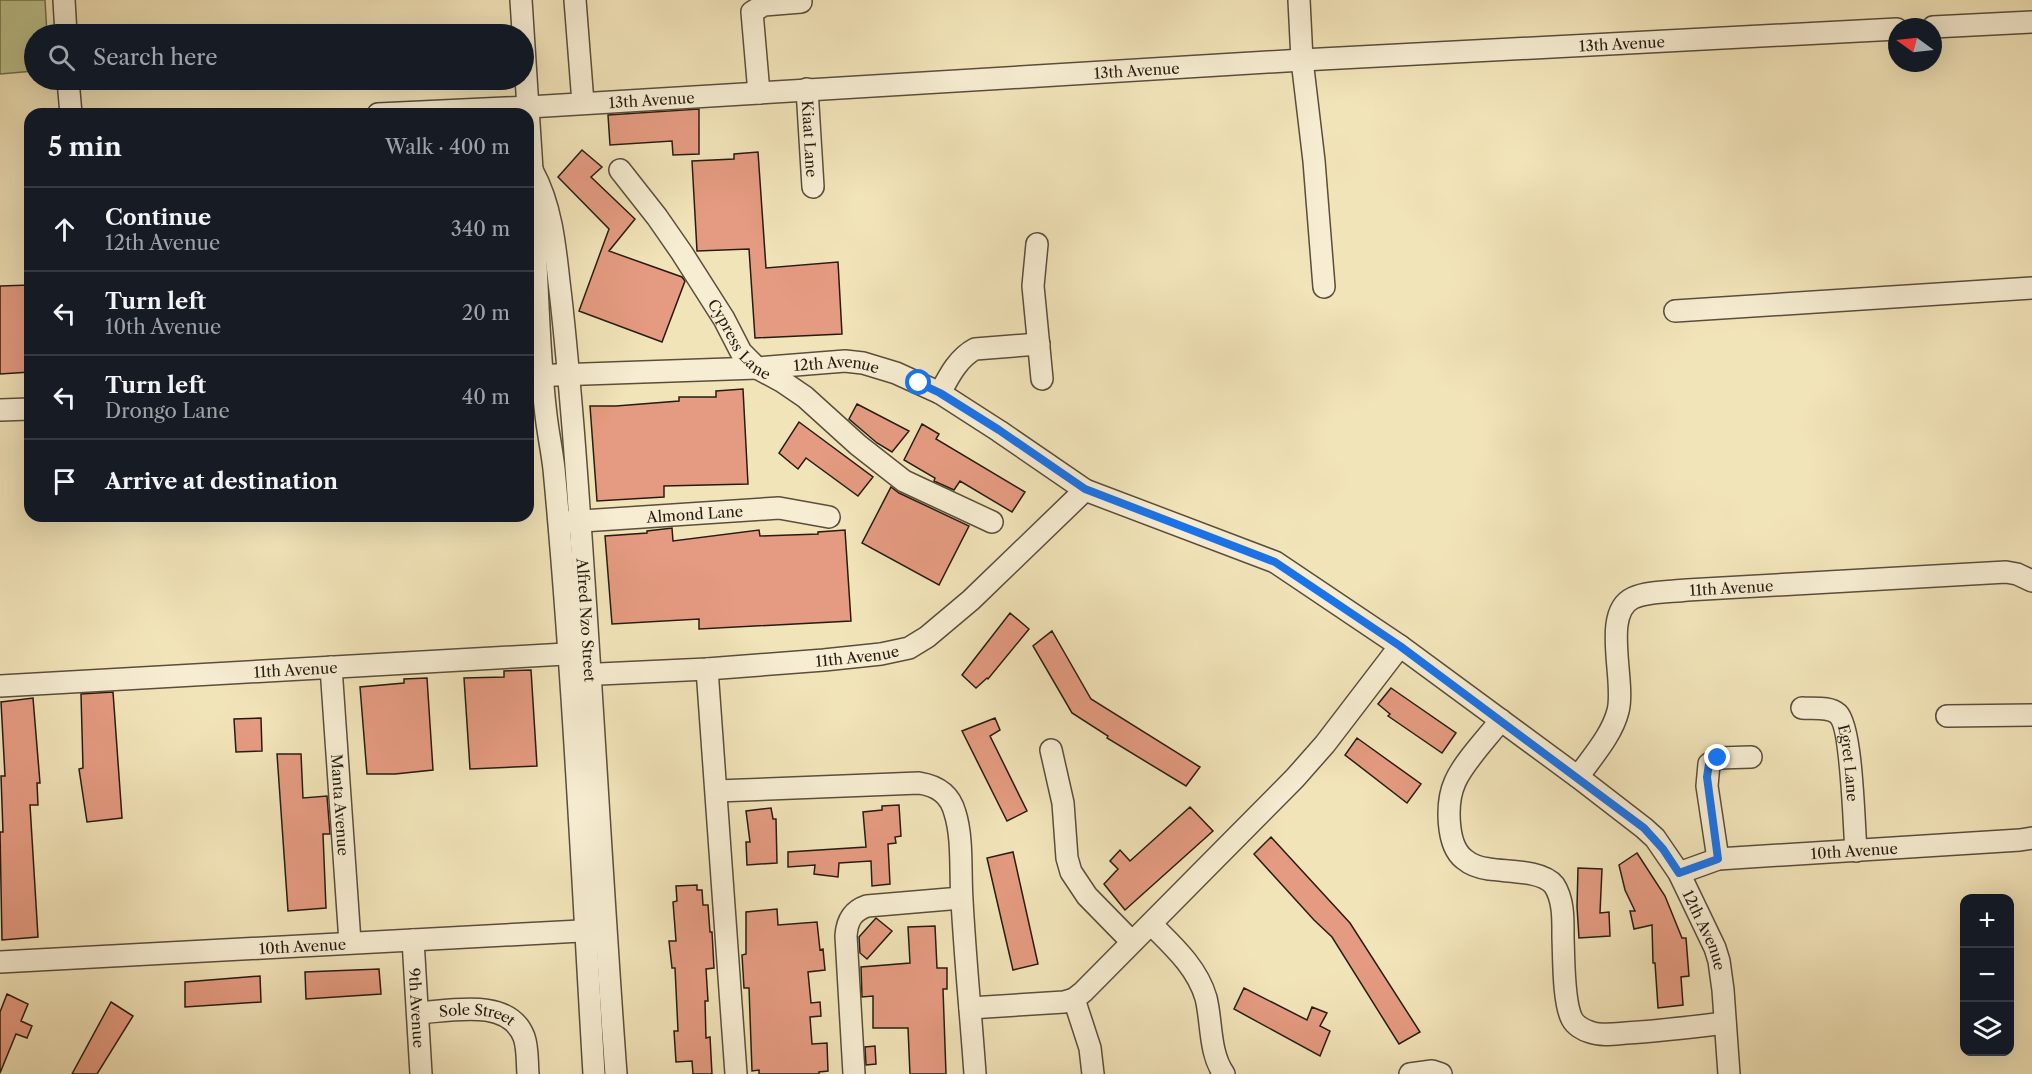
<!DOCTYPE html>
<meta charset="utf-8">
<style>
:root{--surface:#171b24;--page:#242831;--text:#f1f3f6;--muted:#9ea1a6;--line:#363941}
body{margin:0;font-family:"Libre Caslon Text",serif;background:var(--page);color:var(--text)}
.controls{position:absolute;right:18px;bottom:18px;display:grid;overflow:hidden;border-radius:12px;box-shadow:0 6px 24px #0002}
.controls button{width:54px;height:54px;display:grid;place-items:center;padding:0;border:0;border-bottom:2px solid var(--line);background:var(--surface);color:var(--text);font:30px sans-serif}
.compass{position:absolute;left:1888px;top:18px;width:54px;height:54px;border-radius:50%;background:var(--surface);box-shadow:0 6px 24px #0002;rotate:285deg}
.stop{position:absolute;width:18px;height:18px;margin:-14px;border:4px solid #1a73e8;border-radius:50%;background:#fff}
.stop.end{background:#1a73e8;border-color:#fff;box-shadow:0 2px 6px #0008}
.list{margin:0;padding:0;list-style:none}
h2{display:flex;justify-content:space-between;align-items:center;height:78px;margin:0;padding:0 24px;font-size:26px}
h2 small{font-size:20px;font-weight:400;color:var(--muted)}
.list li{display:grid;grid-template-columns:39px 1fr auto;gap:18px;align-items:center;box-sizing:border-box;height:84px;padding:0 24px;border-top:2px solid var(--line)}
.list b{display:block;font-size:22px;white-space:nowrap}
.list p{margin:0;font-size:20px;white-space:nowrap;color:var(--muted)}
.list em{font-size:20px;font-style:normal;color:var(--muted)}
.icon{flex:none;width:33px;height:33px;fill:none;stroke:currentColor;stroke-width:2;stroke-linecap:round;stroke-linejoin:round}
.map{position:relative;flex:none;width:2032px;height:1074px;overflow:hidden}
.search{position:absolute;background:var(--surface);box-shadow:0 6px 24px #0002;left:24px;top:24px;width:510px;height:66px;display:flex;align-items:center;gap:15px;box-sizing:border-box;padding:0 21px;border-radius:33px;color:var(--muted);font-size:22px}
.panel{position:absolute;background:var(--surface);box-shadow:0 6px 24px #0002;left:24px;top:108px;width:510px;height:414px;border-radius:18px}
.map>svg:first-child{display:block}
.green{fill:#bdc48e;stroke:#727050;stroke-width:1.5}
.building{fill:#e59b81;stroke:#271c12;stroke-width:1.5}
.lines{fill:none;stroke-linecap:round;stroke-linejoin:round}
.minor-casing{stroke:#5a4e3c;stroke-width:24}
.minor{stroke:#f7edd2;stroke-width:21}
.route{stroke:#1a73e8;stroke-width:8}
.labels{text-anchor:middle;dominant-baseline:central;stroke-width:4.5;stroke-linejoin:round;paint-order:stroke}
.street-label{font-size:15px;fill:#271c12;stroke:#f7edd2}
</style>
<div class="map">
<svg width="2032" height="1074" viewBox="0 0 2032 1074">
<rect width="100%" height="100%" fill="#f2e4b9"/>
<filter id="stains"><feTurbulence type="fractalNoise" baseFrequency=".00333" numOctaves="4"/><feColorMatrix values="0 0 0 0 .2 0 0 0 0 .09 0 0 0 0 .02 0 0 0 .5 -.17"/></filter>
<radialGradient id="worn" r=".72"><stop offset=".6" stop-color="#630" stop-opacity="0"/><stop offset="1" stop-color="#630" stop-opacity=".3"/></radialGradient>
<path class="green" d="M 0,0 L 45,0 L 47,34 L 34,34 L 34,71 L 0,74 Z"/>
<path class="building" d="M 699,109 L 699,154 L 673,155 L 672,141 L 610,145 L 608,115 Z
M 582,150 L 602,167 L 591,177 L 635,219 L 609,251 L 682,277 L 685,281 L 662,342 L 579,311 L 609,229 L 558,177 Z
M 758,152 L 766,268 L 838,262 L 842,334 L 755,338 L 749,249 L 697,251 L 692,161 L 734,159 L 734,154 Z
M 30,285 L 30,372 L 0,374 L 0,286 Z
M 743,389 L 748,484 L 664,486 L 664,497 L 597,501 L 590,406 L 616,406 L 679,401 L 679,397 L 716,397 L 716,391 Z
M 857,404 L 909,431 L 892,452 L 877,443 L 849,419 Z
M 799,422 L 873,477 L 858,496 L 806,458 L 798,469 L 779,453 Z
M 922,424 L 939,434 L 936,439 L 1025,492 L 1012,512 L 960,481 L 954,490 L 934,481 L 935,478 L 904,460 Z
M 891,487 L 899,493 L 969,526 L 939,585 L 862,543 Z
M 672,528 L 673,541 L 759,530 L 760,536 L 818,534 L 818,532 L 845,530 L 851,621 L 699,629 L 699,619 L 612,624 L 605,536 L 647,533 L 647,531 Z
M 1010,613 L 1029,629 L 988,679 L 987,678 L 976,688 L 962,675 Z
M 1052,631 L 1091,699 L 1200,767 L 1186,786 L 1107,738 L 1108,736 L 1072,713 L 1033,646 Z
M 531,670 L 537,766 L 470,769 L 464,678 L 504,677 L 504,671 Z
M 427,678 L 433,770 L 395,774 L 367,774 L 360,687 L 404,683 L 404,679 Z
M 1391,688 L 1456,733 L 1442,753 L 1388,716 L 1390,714 L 1378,704 Z
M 113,692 L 122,818 L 87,822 L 79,769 L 83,768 L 81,694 Z
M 33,698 L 40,783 L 37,783 L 38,805 L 30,805 L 38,937 L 2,940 L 0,832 L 3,832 L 1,776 L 5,776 L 1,702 Z
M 261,718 L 262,751 L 236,752 L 234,719 Z
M 995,718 L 1000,730 L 990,736 L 1027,811 L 1007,821 L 962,731 Z
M 1357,738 L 1421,784 L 1407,803 L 1345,755 Z
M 277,754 L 301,754 L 303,798 L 327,796 L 330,834 L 323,834 L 326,908 L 288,911 Z
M 899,805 L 901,836 L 895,837 L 896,843 L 888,844 L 890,884 L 872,886 L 871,861 L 839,863 L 838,877 L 814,874 L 815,865 L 788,867 L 788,852 L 866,847 L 863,812 L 882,810 L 882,806 Z
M 1190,807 L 1213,831 L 1125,910 L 1104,884 L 1118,869 L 1110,861 L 1120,850 L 1130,861 Z
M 771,808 L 773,819 L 776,819 L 777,863 L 747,865 L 746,842 L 750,842 L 746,811 Z
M 1271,837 L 1350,923 L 1420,1032 L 1399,1044 L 1332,937 L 1314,920 L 1254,854 Z
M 1013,852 L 1038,964 L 1013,970 L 987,858 Z
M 1637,853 L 1665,896 L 1682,938 L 1686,938 L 1689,976 L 1681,977 L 1683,1005 L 1658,1008 L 1655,963 L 1653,963 L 1652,925 L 1634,929 L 1630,911 L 1635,911 L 1625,890 L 1619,865 Z
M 1578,868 L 1602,869 L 1600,913 L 1609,912 L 1610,936 L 1579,938 L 1577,907 Z
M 697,885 L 697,890 L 702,890 L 703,905 L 708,905 L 710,932 L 712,932 L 714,968 L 706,969 L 708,1001 L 705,1001 L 706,1038 L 710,1037 L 712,1074 L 693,1074 L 692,1061 L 676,1062 L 674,1031 L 678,1031 L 675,968 L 672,968 L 669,941 L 676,941 L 673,902 L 677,901 L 676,886 Z
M 777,909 L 778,925 L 817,922 L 820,950 L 823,949 L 825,970 L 808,972 L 811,1003 L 820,1002 L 821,1016 L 810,1017 L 812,1044 L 827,1043 L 828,1071 L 819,1072 L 819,1074 L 759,1074 L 759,1070 L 752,1071 L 749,988 L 744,988 L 742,955 L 746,954 L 746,912 Z
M 876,918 L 892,931 L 867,959 L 860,953 L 859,937 Z
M 935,926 L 937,968 L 947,968 L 947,989 L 943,989 L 946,1074 L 910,1074 L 908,1028 L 873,1028 L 873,996 L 862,997 L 861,967 L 910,963 L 908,927 Z
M 379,969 L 381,994 L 306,999 L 305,972 Z
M 260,976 L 261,1002 L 185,1007 L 185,982 Z
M 1244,988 L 1307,1020 L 1312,1007 L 1327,1013 L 1320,1026 L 1330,1031 L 1320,1056 L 1234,1009 Z
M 7,994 L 28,1004 L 21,1021 L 32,1026 L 27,1038 L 16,1034 L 0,1073 L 0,1012 Z
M 111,1002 L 133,1016 L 97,1074 L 72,1074 Z
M 875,1046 L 876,1064 L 866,1065 L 865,1047 Z"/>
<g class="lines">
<g class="minor-casing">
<g id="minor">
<path d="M 64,0 L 66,34"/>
<path d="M 521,0 L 532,170 C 526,194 533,217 535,242 C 538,299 539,357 546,415 C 548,433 552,451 554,469 C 573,670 582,872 594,1074"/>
<path d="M 575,0 L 583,103"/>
<path d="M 1299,0 L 1302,60 L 1314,161 L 1324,287"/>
<path d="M 1933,27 L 2032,22"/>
<path d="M 68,80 L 71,114"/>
<path id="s1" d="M 807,89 L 813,187"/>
<path d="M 759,93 L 752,12 L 764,5 L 801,2"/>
<path id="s2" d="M 378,114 L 529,107 L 1302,60 L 1897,29"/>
<path id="s3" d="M 620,170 L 657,217 L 682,253 L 724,319 L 741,352 L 757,368 L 783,382 L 805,397 L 858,445 L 904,481 L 992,522"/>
<path id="s4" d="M 533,172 C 551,205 555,245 559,282 C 565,330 569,379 573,427 C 590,643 600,858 616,1074"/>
<path d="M 1037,244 L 1033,286 L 1042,379"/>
<path d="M 1675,311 L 2032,288"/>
<path id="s5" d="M 528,376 L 757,368 L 845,361 L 863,363 L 896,373 L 940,393 L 999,431 L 1085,490 L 1275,562 L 1400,646 L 1578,777 L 1644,828 L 1655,838 L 1679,873 L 1715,948 L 1719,961 L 1723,990 L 1729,1074"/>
<path d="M 940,393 C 949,376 958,358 975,349 L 1039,344"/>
<path d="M 0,410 L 30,409"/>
<path id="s6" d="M 567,522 L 779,508 L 829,517"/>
<path id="s7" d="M 331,667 L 350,942"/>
<path d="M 707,669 L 736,1074"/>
<path id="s8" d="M 578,675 L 707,669 L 824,660 L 881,654 L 909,648 L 927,637 L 971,600 L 1085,490"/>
<path id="s9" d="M 0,686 L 583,653"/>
<path id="s10" d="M 1802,708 C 1813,709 1829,706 1838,714 C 1852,727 1854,827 1856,851"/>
<path d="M 1947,716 L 2032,715"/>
<path d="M 1501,720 C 1487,738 1463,763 1455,782 C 1446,802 1446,845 1464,859 C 1471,865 1481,868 1489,869 C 1507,872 1542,870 1554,885 C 1564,900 1563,921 1563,938 C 1564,958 1563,1002 1572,1019 C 1575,1025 1583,1030 1590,1032 C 1601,1036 1614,1034 1626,1033 C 1659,1031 1692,1027 1725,1023"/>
<path d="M 1051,750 L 1063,803 L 1067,858 L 1071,872 L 1087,896 L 1132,942"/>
<path id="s11" d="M 1578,777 C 1592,757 1612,735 1618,711 C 1626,681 1601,613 1633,598 C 1648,591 1671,592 1687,590 L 2006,572 L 2017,574 L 2032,581"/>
<path d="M 717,791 L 919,783 C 938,786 950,794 955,813 C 963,838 960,873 962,900 C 965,958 971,1016 975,1074"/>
<path d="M 1718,859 L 1707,786 L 1709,764 L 1718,758 L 1751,757"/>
<path id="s12" d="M 1679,873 L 1718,859 L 2020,840 L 2032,838"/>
<path d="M 1151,924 C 1172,945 1197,967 1206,998 C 1212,1022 1209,1053 1224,1074"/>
<path id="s13" d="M 413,940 L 421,1074"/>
<path id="s14" d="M 0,962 L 599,930"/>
<path d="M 1074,999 L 1090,1048 L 1093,1074"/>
<path d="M 970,1008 L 1064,1002 L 1074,999 L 1083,992 L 1295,778 L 1325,744 L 1400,646"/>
<path id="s15" d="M 418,1013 C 450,1011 509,997 524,1037 C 528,1048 527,1062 528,1074"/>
<path d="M 854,1074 L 846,936 C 847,921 852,911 867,906 L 961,898"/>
<path d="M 1410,1074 L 1432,1071 L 1441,1074"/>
</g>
</g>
<use href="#minor" class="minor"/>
</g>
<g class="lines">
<path class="route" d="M 919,383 L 940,393 L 999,430 L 1085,489 L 1275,562 L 1400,646 L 1644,828 L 1663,849 L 1679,873 L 1718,859 L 1707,777 L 1709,764 L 1718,758"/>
</g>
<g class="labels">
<g class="street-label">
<text stroke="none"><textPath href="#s2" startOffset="1246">13th Avenue</textPath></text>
<text stroke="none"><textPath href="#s2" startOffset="760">13th Avenue</textPath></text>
<text stroke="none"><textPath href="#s2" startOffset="274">13th Avenue</textPath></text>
<text stroke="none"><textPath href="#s1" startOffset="50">Kiaat Lane</textPath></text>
<text stroke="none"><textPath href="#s3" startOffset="208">Cypress Lane</textPath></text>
<text stroke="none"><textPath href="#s5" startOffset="309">12th Avenue</textPath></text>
<text stroke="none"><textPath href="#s6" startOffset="128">Almond Lane</textPath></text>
<text stroke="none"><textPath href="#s11" startOffset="296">11th Avenue</textPath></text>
<text stroke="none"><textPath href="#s4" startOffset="453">Alfred Nzo Street</textPath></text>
<text stroke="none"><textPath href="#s8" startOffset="280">11th Avenue</textPath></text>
<text stroke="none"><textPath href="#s9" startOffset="296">11th Avenue</textPath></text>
<text stroke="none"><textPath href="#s10" startOffset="88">Egret Lane</textPath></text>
<text stroke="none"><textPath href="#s7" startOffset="138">Manta Avenue</textPath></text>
<text stroke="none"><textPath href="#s12" startOffset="178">10th Avenue</textPath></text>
<text stroke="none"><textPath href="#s5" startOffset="1371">12th Avenue</textPath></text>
<text stroke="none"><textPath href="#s14" startOffset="303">10th Avenue</textPath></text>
<text stroke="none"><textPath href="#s13" startOffset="68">9th Avenue</textPath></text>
<text stroke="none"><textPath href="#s15" startOffset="60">Sole Street</textPath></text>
</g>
</g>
<rect width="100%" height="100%" filter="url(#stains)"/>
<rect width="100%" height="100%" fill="url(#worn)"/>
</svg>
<div class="controls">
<button>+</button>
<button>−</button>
<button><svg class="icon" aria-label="layers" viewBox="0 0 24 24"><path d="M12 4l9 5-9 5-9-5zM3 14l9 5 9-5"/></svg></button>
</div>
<svg class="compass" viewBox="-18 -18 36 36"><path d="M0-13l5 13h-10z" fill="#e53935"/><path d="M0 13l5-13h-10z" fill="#9ea1a6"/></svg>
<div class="stop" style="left:919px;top:383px"></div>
<div class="stop end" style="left:1718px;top:758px"></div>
<div class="search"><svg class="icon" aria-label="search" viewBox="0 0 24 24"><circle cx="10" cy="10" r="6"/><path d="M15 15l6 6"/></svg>Search here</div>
<section class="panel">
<h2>5 min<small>Walk · 400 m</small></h2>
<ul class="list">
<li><svg class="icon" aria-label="ahead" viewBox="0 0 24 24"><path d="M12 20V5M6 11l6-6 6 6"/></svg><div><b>Continue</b><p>12th Avenue</p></div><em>340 m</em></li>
<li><svg class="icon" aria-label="left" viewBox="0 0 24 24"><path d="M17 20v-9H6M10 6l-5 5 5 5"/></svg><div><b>Turn left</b><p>10th Avenue</p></div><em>20 m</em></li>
<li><svg class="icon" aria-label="left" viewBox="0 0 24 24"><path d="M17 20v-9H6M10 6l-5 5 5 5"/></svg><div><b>Turn left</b><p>Drongo Lane</p></div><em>40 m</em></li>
<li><svg class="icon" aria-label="arrive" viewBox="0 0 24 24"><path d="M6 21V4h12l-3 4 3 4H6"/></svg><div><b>Arrive at destination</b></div></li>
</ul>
</section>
</div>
